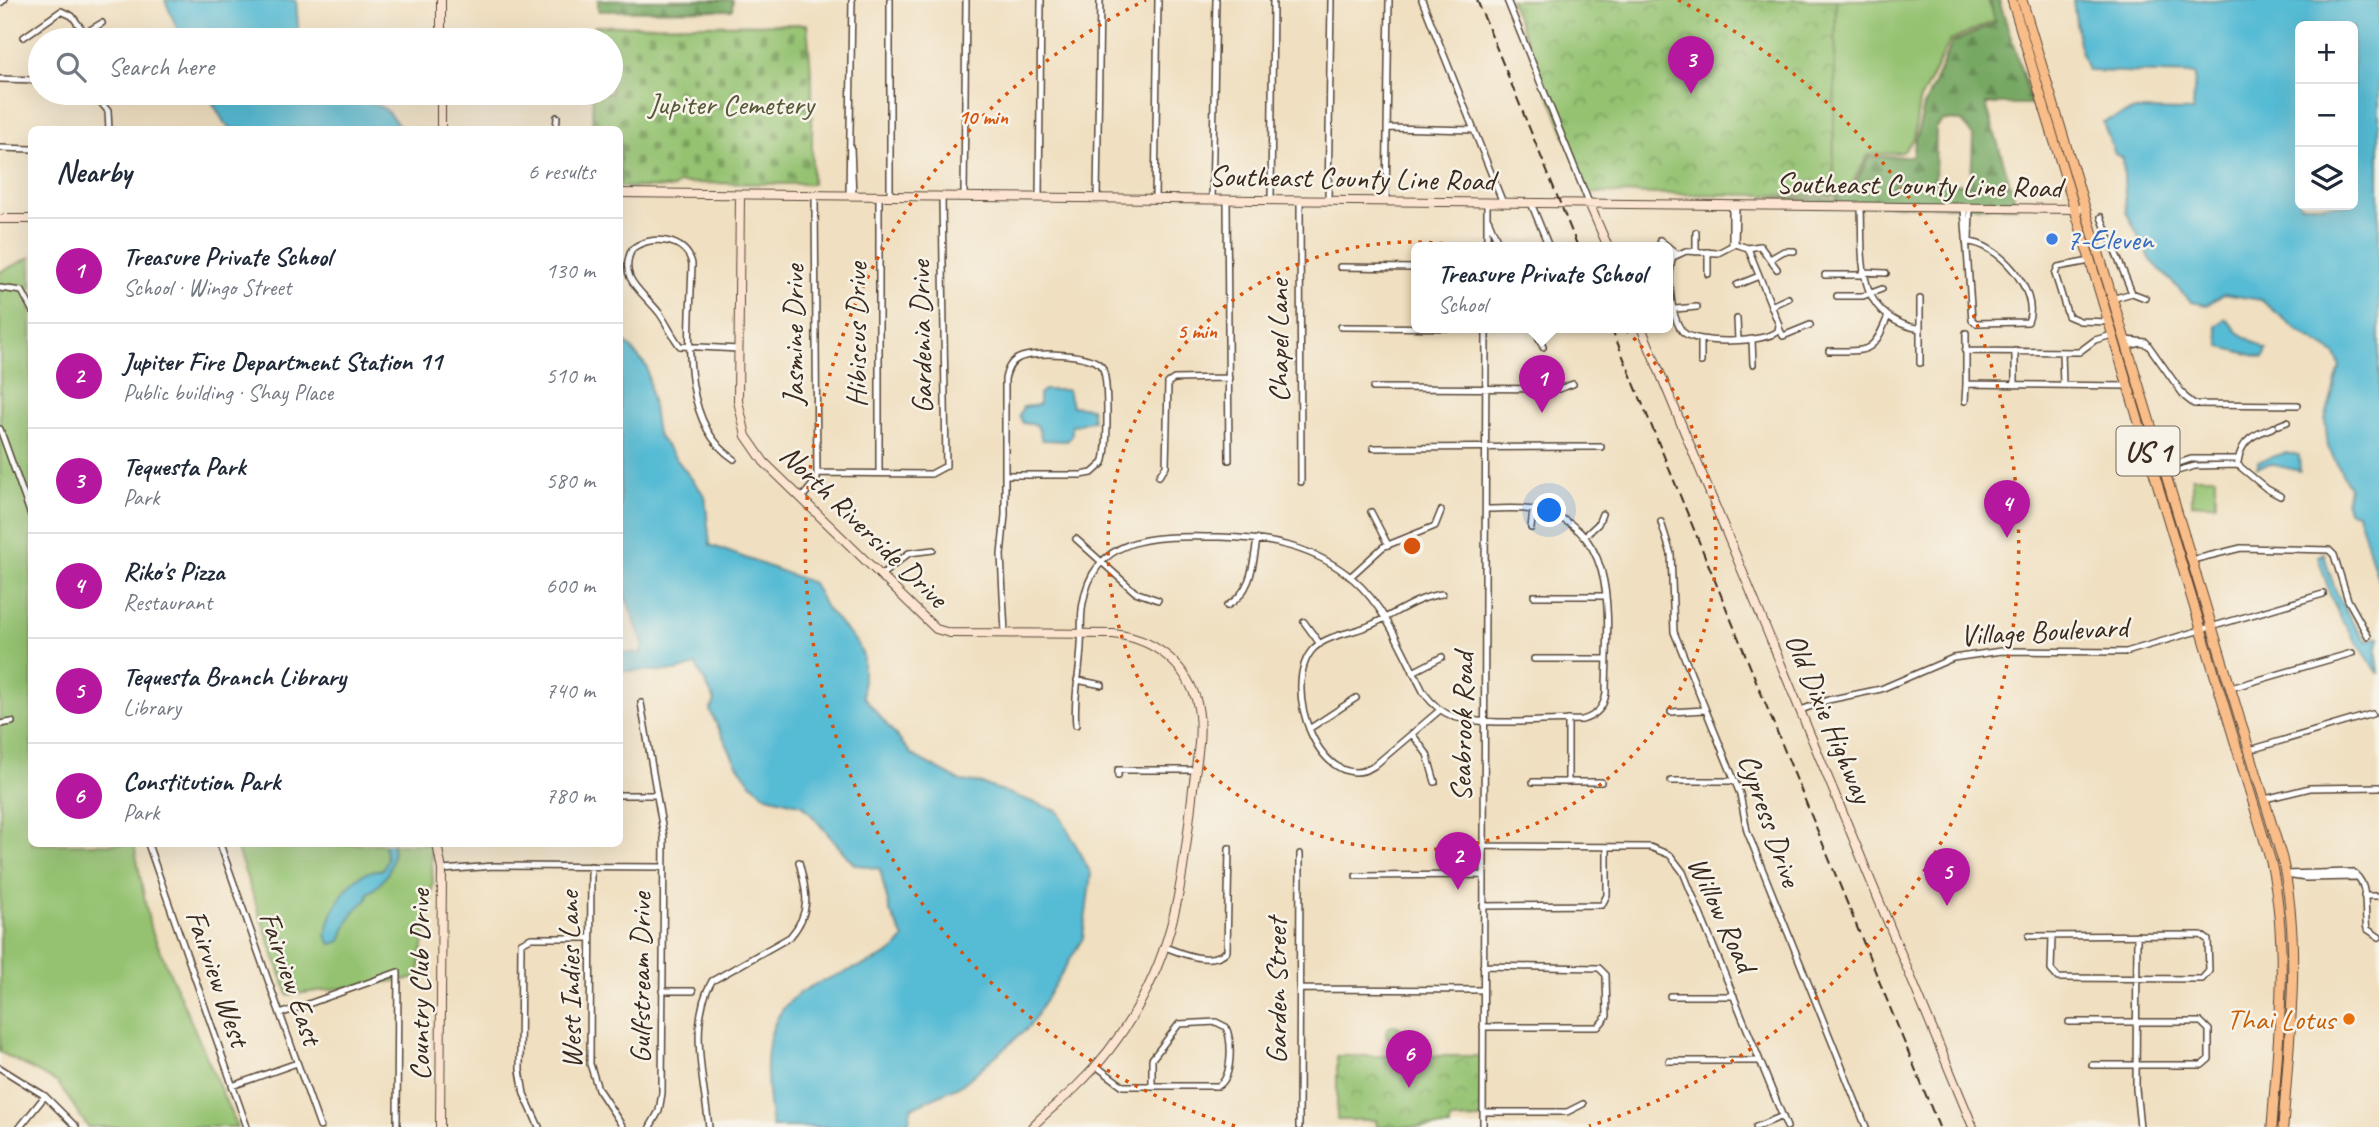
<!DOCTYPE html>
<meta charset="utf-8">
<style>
:root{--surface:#fff;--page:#f6f6f7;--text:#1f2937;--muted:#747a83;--line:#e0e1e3;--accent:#b5179e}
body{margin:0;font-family:Caveat,sans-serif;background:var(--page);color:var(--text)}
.controls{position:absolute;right:21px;top:21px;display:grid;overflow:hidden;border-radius:10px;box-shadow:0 7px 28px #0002}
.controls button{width:63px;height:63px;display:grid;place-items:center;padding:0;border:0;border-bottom:2px solid var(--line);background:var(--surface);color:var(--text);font:35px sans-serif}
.you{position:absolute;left:1550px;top:511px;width:24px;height:24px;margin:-18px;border:5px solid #fff;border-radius:50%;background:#1a73e8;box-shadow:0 0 0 10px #1a73e833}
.badge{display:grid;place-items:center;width:46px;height:46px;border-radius:50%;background:var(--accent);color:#fff;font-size:23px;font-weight:700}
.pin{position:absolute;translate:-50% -58px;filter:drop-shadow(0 2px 4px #0008)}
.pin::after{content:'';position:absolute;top:37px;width:24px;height:21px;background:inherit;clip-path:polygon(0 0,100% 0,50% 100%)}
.popup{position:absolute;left:1411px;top:242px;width:262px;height:91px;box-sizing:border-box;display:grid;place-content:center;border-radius:10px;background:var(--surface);filter:drop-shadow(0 2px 5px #0005);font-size:23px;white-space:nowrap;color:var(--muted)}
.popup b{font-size:26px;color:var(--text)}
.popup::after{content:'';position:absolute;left:50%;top:100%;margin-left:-14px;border:14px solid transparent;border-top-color:var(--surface)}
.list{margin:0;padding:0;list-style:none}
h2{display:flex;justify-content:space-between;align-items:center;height:91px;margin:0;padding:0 28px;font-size:30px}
h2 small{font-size:23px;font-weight:400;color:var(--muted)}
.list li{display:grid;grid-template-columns:46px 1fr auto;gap:21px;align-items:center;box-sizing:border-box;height:105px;padding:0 28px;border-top:2px solid var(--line)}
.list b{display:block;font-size:26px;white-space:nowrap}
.list p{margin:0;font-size:23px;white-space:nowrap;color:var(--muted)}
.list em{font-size:23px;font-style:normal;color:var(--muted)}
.icon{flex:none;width:38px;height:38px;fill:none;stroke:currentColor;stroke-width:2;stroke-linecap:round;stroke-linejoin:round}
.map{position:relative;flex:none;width:2379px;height:1127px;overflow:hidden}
.search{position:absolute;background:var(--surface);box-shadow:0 7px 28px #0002;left:28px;top:28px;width:595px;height:77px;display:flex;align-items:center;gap:18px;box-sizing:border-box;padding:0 24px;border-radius:38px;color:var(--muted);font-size:26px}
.panel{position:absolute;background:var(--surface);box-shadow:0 7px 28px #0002;left:28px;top:126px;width:595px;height:721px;border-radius:10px}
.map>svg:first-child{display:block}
.grass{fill:#94c271;stroke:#687648;stroke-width:2}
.forest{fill:url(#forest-firs);stroke:#596940;stroke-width:2;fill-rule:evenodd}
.cemetery{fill:url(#cemetery-stones);stroke:#687648;stroke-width:2}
.park{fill:url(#park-crowns);stroke:#687648;stroke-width:2}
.water{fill:#56bbd4;stroke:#487279;stroke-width:2;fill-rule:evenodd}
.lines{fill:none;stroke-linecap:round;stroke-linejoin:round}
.street-casing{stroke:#564536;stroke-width:8}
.secondary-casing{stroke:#564536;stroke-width:10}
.primary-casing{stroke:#564536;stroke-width:11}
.street{stroke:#fff;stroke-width:5}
.secondary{stroke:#fce5d0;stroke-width:8}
.primary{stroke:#f8bd89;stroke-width:9}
.rail{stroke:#3b2a1e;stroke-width:2;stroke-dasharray:10 5;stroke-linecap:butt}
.ring{fill:none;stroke:#d7540e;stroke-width:3.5;stroke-dasharray:3.5 7}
.shop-dot{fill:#3f7fe0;stroke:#f7f3e8;stroke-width:2.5}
.food-dot{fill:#e8710a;stroke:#f7f3e8;stroke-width:2.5}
.labels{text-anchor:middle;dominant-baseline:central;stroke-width:5;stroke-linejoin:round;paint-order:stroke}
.shield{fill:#f7f3e8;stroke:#73665b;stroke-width:2}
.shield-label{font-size:28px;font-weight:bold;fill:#3b2a1e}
.park-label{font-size:30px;fill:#565837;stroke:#f7f3e8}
.street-label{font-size:30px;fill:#3b2a1e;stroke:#f7f3e8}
.shop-label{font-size:30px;fill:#366cbe;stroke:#f7f3e8;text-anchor:start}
.food-label{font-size:30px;fill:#c56008;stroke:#f7f3e8;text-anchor:end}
.centre{fill:#d7540e;stroke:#f7f3e8;stroke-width:3.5}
.ring-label{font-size:21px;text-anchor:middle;font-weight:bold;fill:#d7540e;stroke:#f7f3e8;stroke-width:5;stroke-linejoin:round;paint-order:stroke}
</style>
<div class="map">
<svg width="2379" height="1127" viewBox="0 0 2379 1127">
<defs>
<pattern id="forest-firs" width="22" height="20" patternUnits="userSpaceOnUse" patternTransform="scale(1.75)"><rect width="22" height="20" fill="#77a863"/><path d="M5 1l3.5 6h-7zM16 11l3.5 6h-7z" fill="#638951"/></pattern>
<pattern id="cemetery-stones" width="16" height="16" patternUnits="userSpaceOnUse" patternTransform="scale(1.75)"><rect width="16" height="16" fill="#94c271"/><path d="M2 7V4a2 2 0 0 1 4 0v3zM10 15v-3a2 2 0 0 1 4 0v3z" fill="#7a9e5c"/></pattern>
<pattern id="park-crowns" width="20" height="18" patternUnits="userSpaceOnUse" patternTransform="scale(1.75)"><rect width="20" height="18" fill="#94c271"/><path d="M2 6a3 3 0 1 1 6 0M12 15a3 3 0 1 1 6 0" fill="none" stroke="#7a9e5c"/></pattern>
</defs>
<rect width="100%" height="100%" fill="#f7f3e8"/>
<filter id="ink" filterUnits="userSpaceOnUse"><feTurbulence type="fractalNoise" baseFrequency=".0143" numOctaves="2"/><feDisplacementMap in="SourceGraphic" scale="14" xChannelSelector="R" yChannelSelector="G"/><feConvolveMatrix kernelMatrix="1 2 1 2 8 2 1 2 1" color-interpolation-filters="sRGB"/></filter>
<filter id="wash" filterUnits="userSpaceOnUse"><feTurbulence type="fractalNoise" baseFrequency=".00686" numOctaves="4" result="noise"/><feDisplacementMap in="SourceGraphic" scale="28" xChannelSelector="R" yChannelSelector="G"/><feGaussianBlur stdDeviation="1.57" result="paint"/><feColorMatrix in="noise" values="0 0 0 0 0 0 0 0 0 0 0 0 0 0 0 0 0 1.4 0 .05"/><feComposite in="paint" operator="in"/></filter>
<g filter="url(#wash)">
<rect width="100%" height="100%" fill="#f0dfc0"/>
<path class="grass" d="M 1836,0 L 1988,0 L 1994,21 L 1950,41 L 1919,102 L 1914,139 L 1903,152 L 1868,155 L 1851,186 L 1833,188 Z
M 31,257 L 32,844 L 134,844 L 150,927 L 237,1127 L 88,1127 L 58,1083 L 0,1052 L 0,272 Z
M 2192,477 L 2216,477 L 2216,504 L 2192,504 Z
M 235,844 L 431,844 L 433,883 L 418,978 L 288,995 Z
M1386 1033a8 8 0 1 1 16 0a8 8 0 1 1-16 0Z"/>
<path class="forest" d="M 598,0 L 733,0 L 732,10 L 598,11 Z
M 1990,0 L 1999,0 L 2032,104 L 1986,104 L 2017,207 L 1774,203 L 1774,198 L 1836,199 L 1836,191 L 1853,188 L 1869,157 L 1912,156 L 1924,106 L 1952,43 L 1995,23 ZM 1943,120 L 1962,121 L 1973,136 L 1971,184 L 1935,183 L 1936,128 Z"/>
<path class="cemetery" d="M 807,24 L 812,83 L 812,184 L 679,183 L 674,188 L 620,187 L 620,130 L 592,129 L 593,93 L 611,93 L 611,40 L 594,40 L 595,26 Z"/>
<path class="park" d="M 1510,0 L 1836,0 L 1833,188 L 1836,196 L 1589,193 Z
M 1337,1056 L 1481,1056 L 1481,1119 L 1450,1120 L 1450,1127 L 1377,1127 L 1376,1120 L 1337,1120 Z"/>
<path class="water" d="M 165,0 L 296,0 L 299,40 L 182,40 Z
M 2073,0 L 2379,0 L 2379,583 L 2358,513 L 2348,511 L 2346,503 L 2349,487 L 2328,447 L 2325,420 L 2340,366 L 2335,354 L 2300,332 L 2261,300 L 2224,294 L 2207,305 L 2191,302 L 2151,260 L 2126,212 L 2123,158 L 2115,154 L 2103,122 L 2135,110 L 2193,111 L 2195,74 L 2088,71 L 2079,44 ZM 2300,26 L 2353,26 L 2353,205 L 2300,205 Z
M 207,93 L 352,93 L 385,109 L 402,129 L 233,129 L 225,124 Z
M 2226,319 L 2238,332 L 2267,350 L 2264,358 L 2221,347 L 2216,326 Z
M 620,336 L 647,367 L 657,434 L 705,496 L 710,545 L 813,583 L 826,608 L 858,644 L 863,656 L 863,696 L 912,755 L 960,781 L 980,783 L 1058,811 L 1091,874 L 1083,938 L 1029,1027 L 963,1084 L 911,1108 L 908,1127 L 772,1127 C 767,1090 758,1032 789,1002 C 806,985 833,977 856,968 C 876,960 892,957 904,938 L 890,912 L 880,869 L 854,864 L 803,805 L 767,796 L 751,783 L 736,763 L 710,711 L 715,701 L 696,665 L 676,671 L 620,671 L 620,653 L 641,653 L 643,643 L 620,583 Z
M 1044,390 L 1068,390 L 1072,406 L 1091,408 L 1093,420 L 1072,426 L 1072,436 L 1067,441 L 1042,440 L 1037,425 L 1023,423 L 1019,416 L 1023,407 L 1039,405 L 1039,394 Z
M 2285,453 L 2299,455 L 2300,471 L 2270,464 L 2257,467 L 2259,461 Z
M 2324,553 C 2332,587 2344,614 2366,641 L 2379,637 L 2376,651 L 2379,674 L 2342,621 L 2331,598 L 2318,556 Z
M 384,844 L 393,844 C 394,865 387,882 368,893 L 367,900 C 351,910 347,924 341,941 L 331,944 L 326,936 C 331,908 351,868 383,870 L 387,859 Z"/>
</g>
<g filter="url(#ink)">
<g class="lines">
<g class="street-casing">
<path id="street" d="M 1422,0 L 1503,203
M 1507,0 L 1589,203
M 0,3 L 4,0
M 24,37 L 61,11 L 72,16 L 84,32
M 73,40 L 102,23
M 0,79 L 40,80
M 93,93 L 108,111 L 109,130
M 102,103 L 110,96 L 150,96
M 1387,128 L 1474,130
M 556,130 L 557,117
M 851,147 L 853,196
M 0,148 L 32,149
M 849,196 L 852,0
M 964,196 L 966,0
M 879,197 L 879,473
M 890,197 L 890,0
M 1039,198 L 1041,0
M 1097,199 L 1100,0
M 1155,199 L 1158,0
M 1212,200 L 1216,0
M 1227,200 L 1229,460
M 1271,200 L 1273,0
M 1300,200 L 1301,482
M 1328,201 L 1331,0
M 1386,202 L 1389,0
M 1531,203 L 1549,247
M 1861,208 C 1863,259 1854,317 1920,329
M 1964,209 L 1972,320 L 1976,323 L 2028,322 C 2041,292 1997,241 1966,242
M 2101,217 L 2132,293 L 2145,298
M 1488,219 L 1500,247
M 1660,240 L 1677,254
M 1969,241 L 1970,209
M 1735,244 L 1718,253 L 1686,251 L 1673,257 C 1667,275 1670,317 1683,332 C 1696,345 1765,343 1778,331 L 1779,325 L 1748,248
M 1735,244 L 1748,248 L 1760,246 L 1777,269
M 1735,244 L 1736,206
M 1732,245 L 1732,206
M 1487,247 L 1487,203
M 1696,252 L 1696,232
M 1770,259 L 1784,251 L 1794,251
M 2090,261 L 2058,267 L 2055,274 L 2068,316 L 2080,321 L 2109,322
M 1340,267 L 1416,268
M 1863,272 L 1886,273
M 1708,274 L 1708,252
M 1825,275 L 1863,275
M 1737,285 L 1759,276
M 0,288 L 22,291 L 32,310
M 1837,296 L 1863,296 L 1882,289
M 2112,299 L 2132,293
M 1771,306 L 1788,298
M 1675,309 L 1697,307
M 1737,319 L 1738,340
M 1341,327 L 1486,328
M 1534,327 L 1543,347
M 1582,327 L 1584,331
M 1779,328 L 1783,336 L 1810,325
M 1966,333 L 1966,384 L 2127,386
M 1752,340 L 1753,364
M 2126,340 L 2146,342 L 2185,397 L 2194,404 L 2298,405
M 2128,346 L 2141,343 L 2148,345
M 1829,351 C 1868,351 1873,354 1888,316
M 1965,351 L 2079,352 L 2095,340 L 2112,335
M 2015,351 L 2015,385
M 2062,352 L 2063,385
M 1701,362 L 1701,340
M 1920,363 L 1920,299
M 1373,388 L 1559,389 L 1573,384
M 1965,401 L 1966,384
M 2279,425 L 2287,422
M 0,429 L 32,518
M 1373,448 L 1601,447
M 734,459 C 676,421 691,323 692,264 C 687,238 650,234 632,249 C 617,280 644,292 660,314 C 667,324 672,336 680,346 L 739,349
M 2238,462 C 2241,439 2255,434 2274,427
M 2238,465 L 2267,489 L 2280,496
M 2164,468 L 2191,459 L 2238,459
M 817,473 L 931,474 L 946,466 L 942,196
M 2166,474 L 2195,466 L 2238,465
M 1005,475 L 1081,475 L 1092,473 L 1103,463 C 1108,451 1109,378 1102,367 C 1093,353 1033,351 1019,358 C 1010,362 1007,370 1005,379 L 1005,515 L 1001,555 L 1005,633
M 1159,476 L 1166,466 L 1168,383 L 1174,379 L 1229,378
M 801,499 L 817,479 L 815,196
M 1371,512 L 1388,545
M 1661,522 L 1671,554 L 1674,632 L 1740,794 L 1747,831 L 1866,1127
M 1531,528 L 1533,510
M 1584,537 L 1598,524 L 1602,514
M 1076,539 L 1135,592 L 1158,600
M 2192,560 L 2241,548 L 2329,550 L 2334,555 L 2348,600 L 2368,636
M 880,576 L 909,553 L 933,550
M 1350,577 L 1383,547 L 1435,526 L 1441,511
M 1534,596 L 1606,596
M 1227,606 C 1252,592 1253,565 1257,539
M 1304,622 L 1320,644
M 1534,659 L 1606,659
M 1413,672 L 1442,657
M 1077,680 L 1102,685
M 2231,688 L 2352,653
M 641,703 L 664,837 L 662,1093 L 659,1111 L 650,1127
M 1440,710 L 1374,766 C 1322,799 1278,685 1314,648 C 1329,634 1355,633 1373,624 C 1395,614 1417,597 1442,594
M 1801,710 L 1828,700 L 1881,689 L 1953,658 L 2001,651 L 2126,652 L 2323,594
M 1671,712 L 1705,710
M 0,724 L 12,722
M 1076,725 C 1073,698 1080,673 1081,646 C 1082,632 1080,617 1083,603 C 1095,530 1164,537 1220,537 C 1269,538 1316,547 1354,580 C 1387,609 1404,655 1424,693 C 1432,704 1441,712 1454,717 C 1482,726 1550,720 1582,720 C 1596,716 1604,708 1606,693 C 1606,629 1624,531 1541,511 C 1523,507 1504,509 1486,509
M 1309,729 L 1356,698
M 1412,734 L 1427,754 L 1435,782
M 2250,750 L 2372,714
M 1118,776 L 1118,770 L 1195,770
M 1671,781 L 1735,781
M 1533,782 L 1601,782
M 1568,782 L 1568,720
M 620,795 L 656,795
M 2265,799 L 2310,788 L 2379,787
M 148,844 L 247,1127
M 220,844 L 320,1127
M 1483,846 L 1650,847 L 1670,855 L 1683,872 L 1787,1127
M 591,866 L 590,1064 L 598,1089 L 623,1127
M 442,870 L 494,866 L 663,867
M 2285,874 L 2351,872 C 2371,881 2363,911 2367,929 L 2379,937
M 2286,875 L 2306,878 L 2356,877
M 1356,876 L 1483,875
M 2364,896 L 2379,896
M 1483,906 L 1602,905 L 1607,895 L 1607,847
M 2137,935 L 2136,1089 L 2140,1127
M 2029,936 L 2201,935 L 2208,940 L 2209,971 L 2202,979 L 2058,978 L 2051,970 L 2052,936
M 1165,947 C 1183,954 1211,966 1227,951 L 1229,848
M 1299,989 L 1483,990
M 662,991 L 693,991
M 1670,996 L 1734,996
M 280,1014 L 398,972 L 397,1127
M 2069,1022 L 2201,1022 L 2209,1030 L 2209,1059 L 2202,1065 L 2092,1065
M 1483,1027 L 1598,1027 L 1607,1016 L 1606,975 L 1599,968 L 1483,966
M 1669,1061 L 1760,1061
M 1096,1066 L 1123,1086 L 1218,1086 C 1233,1078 1232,1041 1226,1027 L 1216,1022 L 1179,1024 L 1152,1059 L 1152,1086
M 0,1068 L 45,1096 L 76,1127
M 232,1086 L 297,1063
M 1483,1112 L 1567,1112 L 1583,1104
M 20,1127 L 45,1096
M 539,1127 L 524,1094 L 520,1070 L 521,943 L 531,938 L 590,938
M 709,1127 C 704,1084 688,1020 712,981 L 790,937 C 812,912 807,892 799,862
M 1299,1127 L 1300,854
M 1483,1127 L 1486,327
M 1756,1127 L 1783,1116"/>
</g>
<g class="secondary-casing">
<path id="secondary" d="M 441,40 L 441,0
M 441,93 L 441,130
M 620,193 L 2079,209
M 740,195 L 738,401 L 746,436 L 764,462 L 936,629 L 950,633 L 1113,634 C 1151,638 1184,661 1196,699 C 1204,727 1197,759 1193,788 C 1185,862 1178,933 1142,999 C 1125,1031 1102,1062 1075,1088 C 1061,1101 1045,1113 1032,1127
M 1589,203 L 1608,247
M 0,219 L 32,219
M 1641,327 L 1973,1127
M 437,844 L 442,870 L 440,1127"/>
</g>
<g class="primary-casing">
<path id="primary" d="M 2012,0 L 2271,862 C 2290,950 2278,1038 2272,1127
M 2022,0 L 2282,858 C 2302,946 2289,1037 2283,1127"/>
</g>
<use href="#street" class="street"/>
<use href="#secondary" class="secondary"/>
<use href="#primary" class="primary"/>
<path class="rail" d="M 1477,0 L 1578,247
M 1611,327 L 1939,1127"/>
</g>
</g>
<g class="ring">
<circle cx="1412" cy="546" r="304"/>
<path d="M1235 1126A607 607 0 0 1 1146 0M1678 0A607 607 0 0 1 1589 1126"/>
</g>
<circle class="shop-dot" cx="2052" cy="239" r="7"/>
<circle class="food-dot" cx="2349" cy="1019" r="7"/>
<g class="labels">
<rect class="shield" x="2116.5" y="426.5" width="63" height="49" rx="5"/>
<g class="shield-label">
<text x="2148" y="451">US 1</text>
</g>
<g class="park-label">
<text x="731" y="104">Jupiter Cemetery</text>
</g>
<g class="street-label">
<text transform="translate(1352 178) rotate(1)">Southeast County Line Road</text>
<text transform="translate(1919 185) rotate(1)">Southeast County Line Road</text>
<text transform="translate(793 335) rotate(-90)">Jasmine Drive</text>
<text transform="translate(856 335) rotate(-90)">Hibiscus Drive</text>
<text transform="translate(921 337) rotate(-91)">Gardenia Drive</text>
<text transform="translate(1278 341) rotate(-90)">Chapel Lane</text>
<text transform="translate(864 526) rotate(44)">North Riverside Drive</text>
<text transform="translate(2044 631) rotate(-3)">Village Boulevard</text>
<text transform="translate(1829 718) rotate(67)">Old Dixie Highway</text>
<text transform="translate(1462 727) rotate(-89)">Seabrook Road</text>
<text transform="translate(1770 820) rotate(71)">Cypress Drive</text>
<text transform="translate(1722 914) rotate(65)">Willow Road</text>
<text transform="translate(218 978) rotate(71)">Fairview West</text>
<text transform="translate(291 978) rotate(71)">Fairview East</text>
<text transform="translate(640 978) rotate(-90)">Gulfstream Drive</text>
<text transform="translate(570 980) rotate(-91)">West Indies Lane</text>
<text transform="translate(419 985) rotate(-90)">Country Club Drive</text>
<text transform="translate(1276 991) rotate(-90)">Garden Street</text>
</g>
<g class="shop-label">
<text x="2066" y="239">7-Eleven</text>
</g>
<g class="food-label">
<text x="2335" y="1019">Thai Lotus</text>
</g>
</g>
<circle cx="1412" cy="546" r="10" class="centre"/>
<g class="ring-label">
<text x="983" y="124">10 min</text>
<text x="1197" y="338">5 min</text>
</g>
</svg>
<div class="controls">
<button>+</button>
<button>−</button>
<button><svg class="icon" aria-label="layers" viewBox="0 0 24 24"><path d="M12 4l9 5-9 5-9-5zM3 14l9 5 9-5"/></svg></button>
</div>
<div class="you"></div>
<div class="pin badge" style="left:1542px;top:413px">1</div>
<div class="popup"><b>Treasure Private School</b>School</div>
<div class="pin badge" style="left:1458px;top:890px">2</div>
<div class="pin badge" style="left:1691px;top:94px">3</div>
<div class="pin badge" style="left:2007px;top:538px">4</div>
<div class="pin badge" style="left:1947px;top:906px">5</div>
<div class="pin badge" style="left:1409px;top:1088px">6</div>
<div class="search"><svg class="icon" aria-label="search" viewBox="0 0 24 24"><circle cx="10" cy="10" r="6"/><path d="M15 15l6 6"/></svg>Search here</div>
<section class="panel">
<h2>Nearby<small>6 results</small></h2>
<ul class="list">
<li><span class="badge">1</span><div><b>Treasure Private School</b><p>School · Wingo Street</p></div><em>130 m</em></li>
<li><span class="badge">2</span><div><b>Jupiter Fire Department Station 11</b><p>Public building · Shay Place</p></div><em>510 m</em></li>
<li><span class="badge">3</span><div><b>Tequesta Park</b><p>Park</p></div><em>580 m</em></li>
<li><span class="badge">4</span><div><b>Riko's Pizza</b><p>Restaurant</p></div><em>600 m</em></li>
<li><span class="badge">5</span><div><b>Tequesta Branch Library</b><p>Library</p></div><em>740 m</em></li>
<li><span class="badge">6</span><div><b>Constitution Park</b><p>Park</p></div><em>780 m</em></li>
</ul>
</section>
</div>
